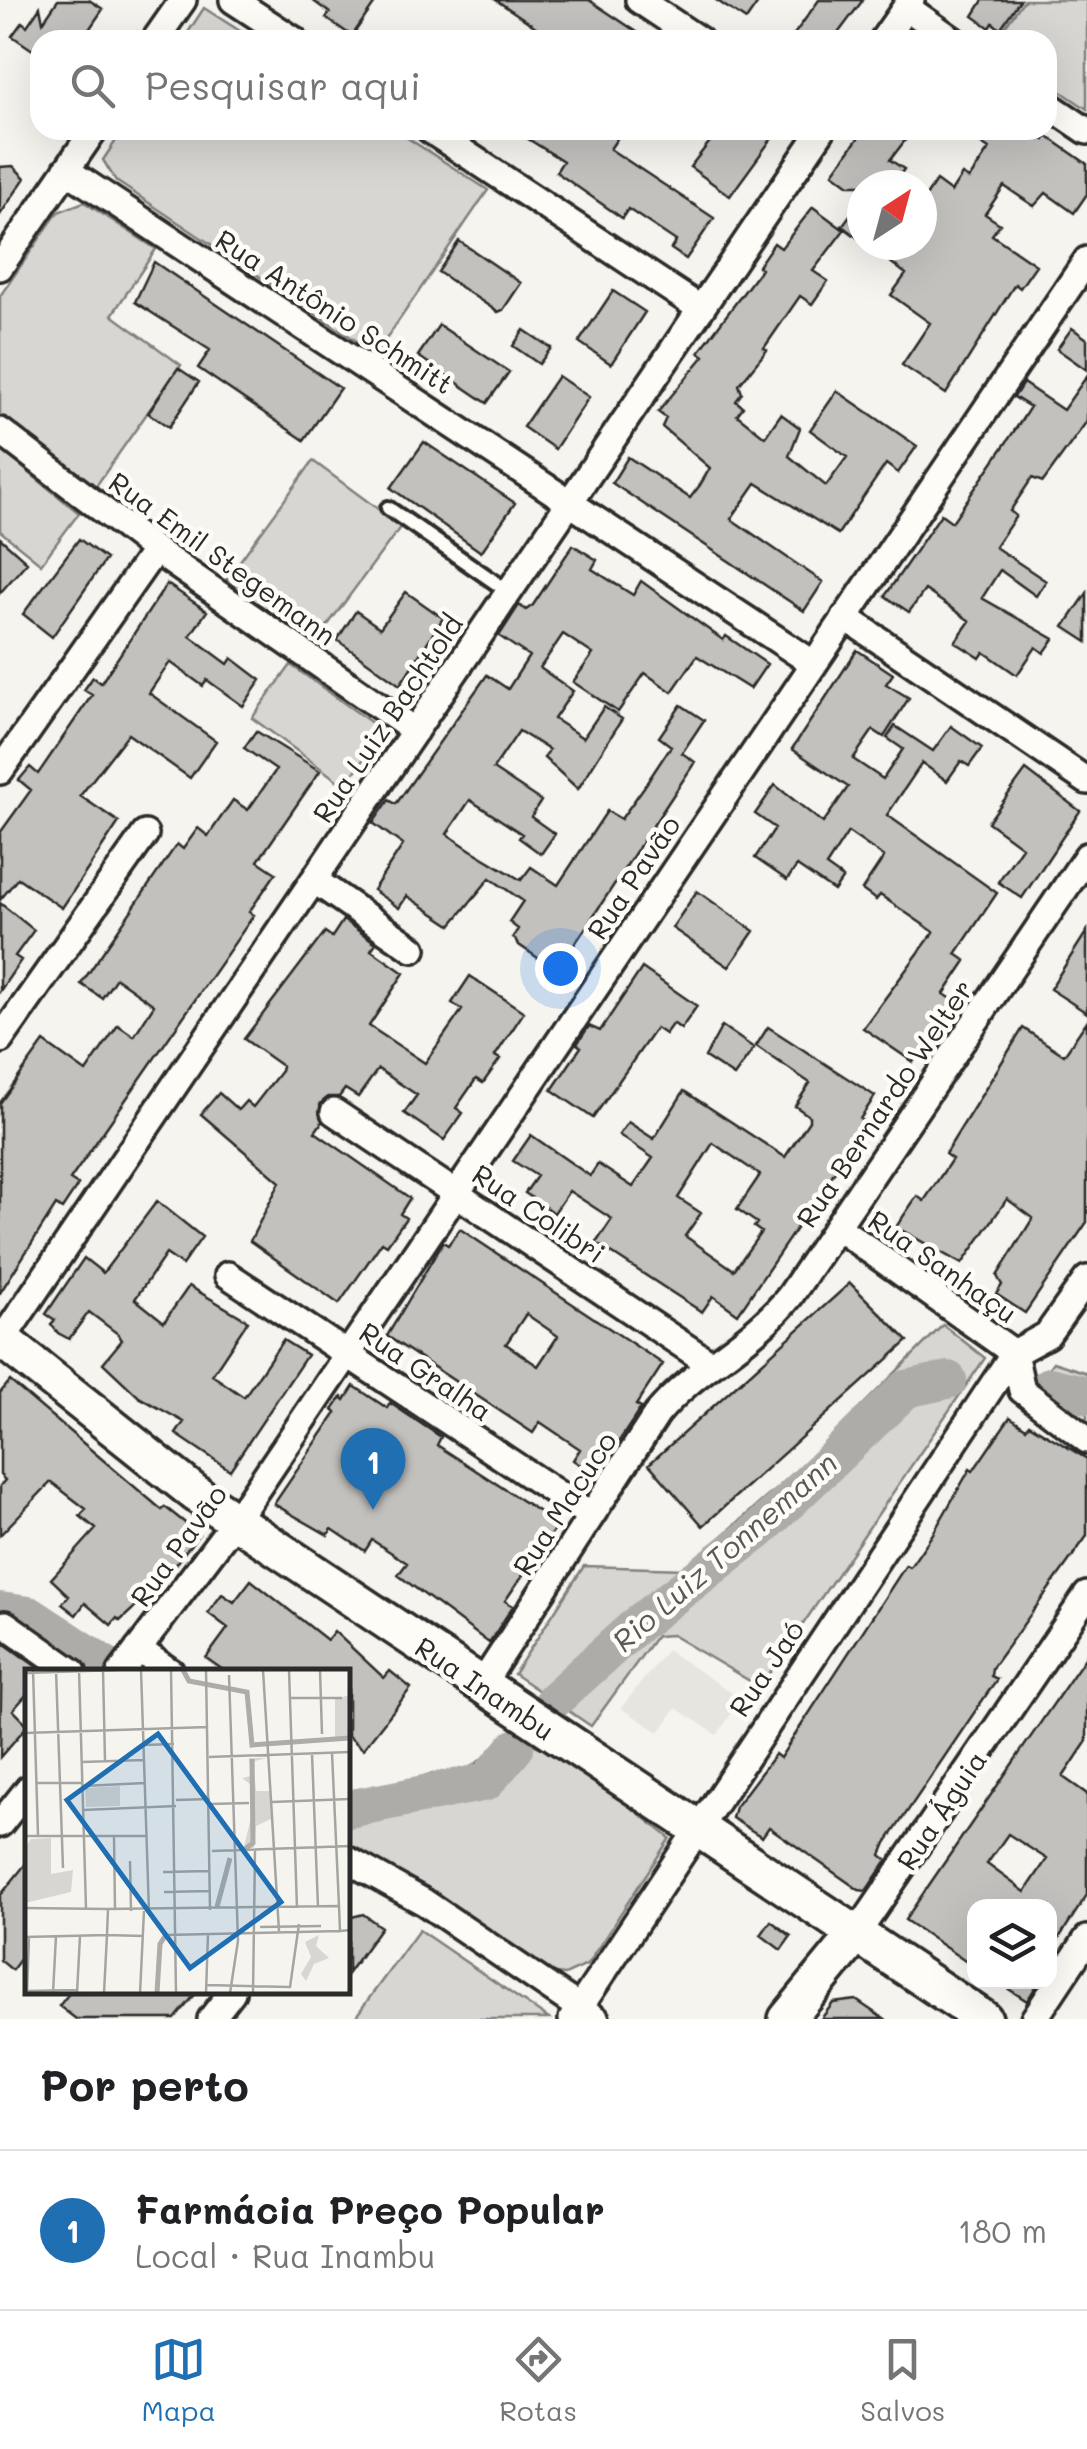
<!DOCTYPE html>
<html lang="pt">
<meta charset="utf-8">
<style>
:root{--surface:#fff;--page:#f6f6f6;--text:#202124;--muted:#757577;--line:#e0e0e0;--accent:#1f6fb2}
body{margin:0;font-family:Mali,sans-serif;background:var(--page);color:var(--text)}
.controls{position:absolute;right:30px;bottom:30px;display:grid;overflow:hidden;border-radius:20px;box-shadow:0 10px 40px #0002}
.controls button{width:90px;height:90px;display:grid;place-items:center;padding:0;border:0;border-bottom:2px solid var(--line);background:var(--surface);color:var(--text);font:50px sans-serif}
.compass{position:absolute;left:847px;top:170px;width:90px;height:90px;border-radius:50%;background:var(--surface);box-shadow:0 10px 40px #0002;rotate:36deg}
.you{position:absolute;left:560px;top:968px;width:35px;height:35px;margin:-25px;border:8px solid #fff;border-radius:50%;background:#1a73e8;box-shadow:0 0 0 15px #1a73e833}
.badge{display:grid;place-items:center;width:65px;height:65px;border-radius:50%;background:var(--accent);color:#fff;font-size:32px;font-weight:700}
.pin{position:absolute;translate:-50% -82px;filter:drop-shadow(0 2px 5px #0008)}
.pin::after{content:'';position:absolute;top:52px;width:35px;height:30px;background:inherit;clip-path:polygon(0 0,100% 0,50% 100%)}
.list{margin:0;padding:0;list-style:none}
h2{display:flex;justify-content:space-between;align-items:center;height:130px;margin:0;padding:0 40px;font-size:42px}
h2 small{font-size:32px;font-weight:400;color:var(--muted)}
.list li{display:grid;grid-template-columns:65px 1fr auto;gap:30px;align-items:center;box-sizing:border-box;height:160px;padding:0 40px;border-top:2px solid var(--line)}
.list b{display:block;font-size:38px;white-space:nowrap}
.list p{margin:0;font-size:32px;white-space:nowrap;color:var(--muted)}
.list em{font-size:32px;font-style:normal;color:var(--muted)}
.icon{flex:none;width:55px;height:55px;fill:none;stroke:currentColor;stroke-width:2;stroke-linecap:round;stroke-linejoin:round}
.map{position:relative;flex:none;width:1087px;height:2019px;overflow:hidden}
.search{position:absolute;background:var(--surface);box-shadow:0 10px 40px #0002;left:30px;right:30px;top:30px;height:110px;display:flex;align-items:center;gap:25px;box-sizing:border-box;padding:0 35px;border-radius:30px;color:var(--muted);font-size:38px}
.sheet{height:290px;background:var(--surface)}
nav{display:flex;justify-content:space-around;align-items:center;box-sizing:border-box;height:140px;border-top:2px solid var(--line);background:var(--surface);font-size:28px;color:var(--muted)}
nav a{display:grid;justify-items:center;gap:5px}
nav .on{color:var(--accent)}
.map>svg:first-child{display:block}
.built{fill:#e6e5e0}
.green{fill:#d7d6d2;stroke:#81807e;stroke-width:2.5}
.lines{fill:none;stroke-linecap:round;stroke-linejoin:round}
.river{stroke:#adaca9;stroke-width:38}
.building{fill:#c2c1be;stroke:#2b2b2b;stroke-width:2.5;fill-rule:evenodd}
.lane-casing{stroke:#2b2b2b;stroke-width:20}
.street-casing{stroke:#2b2b2b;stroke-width:32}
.secondary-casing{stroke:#2b2b2b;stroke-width:42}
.lane{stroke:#fdfcf7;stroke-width:12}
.street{stroke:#fdfcf7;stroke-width:25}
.secondary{stroke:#fdfcf7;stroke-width:35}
.labels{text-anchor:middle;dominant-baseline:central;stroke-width:9;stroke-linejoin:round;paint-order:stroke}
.street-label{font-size:28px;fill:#2b2b2b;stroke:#fdfcf7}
.water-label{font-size:30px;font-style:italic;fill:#585857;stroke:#fdfcf7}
.inset-river{fill:none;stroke:#adaca9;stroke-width:5}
.inset-road{fill:none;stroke:#a4a4a1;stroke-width:2.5}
.view{fill:#1f6fb2;fill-opacity:0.15;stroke:#1f6fb2;stroke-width:5}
.inset-edge{fill:none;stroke:#2b2b2b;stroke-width:5}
</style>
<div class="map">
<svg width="1087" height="2019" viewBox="0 0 1087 2019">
<rect width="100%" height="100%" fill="#f5f4ef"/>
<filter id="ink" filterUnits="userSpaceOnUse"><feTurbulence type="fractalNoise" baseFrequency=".01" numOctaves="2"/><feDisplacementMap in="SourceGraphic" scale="20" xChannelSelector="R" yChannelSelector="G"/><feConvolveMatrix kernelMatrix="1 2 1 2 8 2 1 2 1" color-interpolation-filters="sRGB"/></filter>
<g filter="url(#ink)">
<path class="built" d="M 667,1650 L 741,1699 L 717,1735 L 676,1708 L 659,1732 L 621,1708 Z"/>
<path class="green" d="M 1024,0 L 1087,0 L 1087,109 L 1047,82 L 1047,40 L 995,40 Z
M 204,8 L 254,40 L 183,40 Z
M 123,130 L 395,130 L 488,190 L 376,354 L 116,181 L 103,160 Z
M 84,202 L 156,249 L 112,315 L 181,365 L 96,486 L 0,416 L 0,296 L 58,212 Z
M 0,449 L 79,513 L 41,564 L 0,531 Z
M 313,461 L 401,526 L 313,645 L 226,580 Z
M 291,665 L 383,731 L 345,786 L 252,718 Z
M 943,1325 L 985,1358 L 760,1687 L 672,1635 L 656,1636 L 591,1726 L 514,1674 L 584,1566 L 685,1569 L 803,1465 Z
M 1053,1362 L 1087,1373 L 1087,1386 L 1040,1379 Z
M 1037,1388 L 1065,1399 L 1087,1400 L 1087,1427 Z
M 512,1738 C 571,1751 623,1802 670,1838 L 587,1965 L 565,1975 L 547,1973 L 348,1850 L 348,1798 C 360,1796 375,1796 387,1791 C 415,1781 430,1768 462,1773 Z
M 419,1930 L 549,2019 L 354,2019 Z"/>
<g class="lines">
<path class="river" d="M 1049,1386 L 1087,1395
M 0,1611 L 29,1615 L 116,1672
M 554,1700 L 639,1623 L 758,1531 L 906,1389 L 948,1380
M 348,1809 L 486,1782 L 515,1748"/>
</g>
<path class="building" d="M 58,0 L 89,0 L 103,9 L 82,40 L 40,40 L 40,55 L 12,36 L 22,22 L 27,26 L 40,7 L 43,22 Z
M 312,0 L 377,0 L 352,36 L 326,18 L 330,13 Z
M 496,0 L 589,0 L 649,40 L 555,40 Z
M 716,0 L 760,0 L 746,20 Z
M 819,0 L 863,0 L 833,40 L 790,40 Z
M 983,0 L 1020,0 L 1000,29 L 993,23 L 990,28 L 973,16 Z
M 514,130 L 623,130 L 610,149 L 714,218 L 686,259 L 671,249 L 676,241 L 628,209 L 622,218 L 556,172 L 563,161 Z
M 719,130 L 778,130 L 730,196 L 690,167 Z
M 864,130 L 913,130 L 890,160 L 904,169 L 893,185 L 849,185 L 833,173 Z
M 960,130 L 1030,130 L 1045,140 L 1047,136 L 1087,164 L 1087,194 L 1074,213 L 1046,193 L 1034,206 L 1004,186 L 985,214 L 1000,224 L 992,235 L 1036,265 L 1020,288 L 1015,284 L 946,394 L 902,365 L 930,323 L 891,295 L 906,274 L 868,245 L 922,245 L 922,202 L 936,181 L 951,192 L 962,175 L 969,179 L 989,149 Z
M 13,166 L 25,178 L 0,215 L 0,167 Z
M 862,199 L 862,241 L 842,226 Z
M 813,207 L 844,230 L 813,271 L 828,281 L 812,304 L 800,296 L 764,348 L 767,350 L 739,385 L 742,393 L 736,401 L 743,407 L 737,415 L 765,437 L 781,414 L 800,428 L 789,456 L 826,486 L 847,457 L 810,430 L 837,391 L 917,446 L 898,473 L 886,464 L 838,534 L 756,483 L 731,519 L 823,582 L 804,611 L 612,483 L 628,457 L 690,498 L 700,485 L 710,468 L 662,427 L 666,418 L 658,412 L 704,356 L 699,352 L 761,269 L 758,266 L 774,243 L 781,248 Z
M 459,241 L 521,283 L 503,310 L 498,312 L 438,272 Z
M 154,262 L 340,388 L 304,440 L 198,368 L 210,350 L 135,302 Z
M 613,291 L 645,312 L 611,364 L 579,342 Z
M 439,325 L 509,372 L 487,403 L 418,356 Z
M 1072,328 L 1087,339 L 1087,370 L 1057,349 Z
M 524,330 L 551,348 L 539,364 L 513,346 Z
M 178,368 L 199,382 L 169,427 L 148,413 Z
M 558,376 L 589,397 L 555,449 L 523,427 Z
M 1087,376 L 1087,421 L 1043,482 L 1032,478 L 1010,511 L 1016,516 L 995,547 L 1046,581 L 1036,596 L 1000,570 L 982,598 L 1054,639 L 1044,653 L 1036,647 L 1017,675 L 984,652 L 980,658 L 955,642 L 970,621 L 925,590 L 909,612 L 885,596 L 941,514 L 952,522 L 1021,421 L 1030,407 L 1014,397 L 1023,383 L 1063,410 Z
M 424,442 L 515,503 L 481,552 L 391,488 Z
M 0,538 L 27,562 L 0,593 Z
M 79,539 L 106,559 L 52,637 L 23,614 Z
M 573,545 L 597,560 L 592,569 L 633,595 L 641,581 L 723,640 L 726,636 L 767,664 L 750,689 L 697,656 L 672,692 L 645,673 L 618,712 L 573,682 L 593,654 L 563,634 L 540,668 L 573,691 L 554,719 L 583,738 L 604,707 L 622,719 L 578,789 L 544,758 L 549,750 L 519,731 L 493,769 L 541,801 L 531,817 L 555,834 L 541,854 L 519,838 L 522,834 L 470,800 L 447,834 L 471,850 L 521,880 L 531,867 L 558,885 L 607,811 L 621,819 L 644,787 L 671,746 L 659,737 L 681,705 L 704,720 L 682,753 L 695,762 L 557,971 L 519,945 L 513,937 L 518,929 L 509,922 L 523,901 L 490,878 L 451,925 L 407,896 L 399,908 L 373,890 L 403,845 L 373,823 L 389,800 L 396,804 L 487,675 L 508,689 L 529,656 L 499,636 L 519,605 L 526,610 L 533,605 Z
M 167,584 L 207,611 L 190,636 L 228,664 L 232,658 L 261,680 L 243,706 L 207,680 L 203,686 L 170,662 L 149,693 L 216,741 L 190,778 L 128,734 L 80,796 L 119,822 L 62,908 L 18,878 L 0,900 L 0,833 L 31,790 L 19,780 L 30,767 L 38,774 L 92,695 L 84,690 L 93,677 L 101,683 Z
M 406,592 L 443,618 L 400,685 L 337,640 L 356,611 L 380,628 Z
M 1087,593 L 1087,642 L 1064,627 Z
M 857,650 L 893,674 L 886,684 L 909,698 L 884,737 L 873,730 L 853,759 L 883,779 L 903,749 L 887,738 L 895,726 L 933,751 L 951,726 L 982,748 L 969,766 L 961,761 L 947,781 L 922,763 L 887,815 L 997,893 L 956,954 L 966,961 L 944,994 L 958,1003 L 913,1062 L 863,1028 L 934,932 L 880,895 L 876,900 L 862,890 L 884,857 L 848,832 L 826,866 L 843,878 L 834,891 L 797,866 L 787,880 L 755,858 L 775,828 L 755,814 L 775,785 L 823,823 L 848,787 L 792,749 Z
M 256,731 L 320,771 L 258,861 L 276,873 L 249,912 L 254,915 L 70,1180 L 78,1185 L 62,1209 L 56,1205 L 0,1293 L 0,1103 L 44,1042 L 86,1072 L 118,1025 L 134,1036 L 154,1005 L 116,978 L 102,998 L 81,984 L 177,844 L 183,849 L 198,828 L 208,836 L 233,800 L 248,810 L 276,770 L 244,748 Z
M 1026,770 L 1080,811 L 1022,898 L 998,882 L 1022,847 L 988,822 Z
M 697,891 L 754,931 L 729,967 L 672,928 Z
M 0,903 L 34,930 L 15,956 L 21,960 L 0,991 Z
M 343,920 L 376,943 L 371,950 L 404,973 L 369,1026 L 425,1063 L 462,1010 L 452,1003 L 470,976 L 524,1012 L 495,1056 L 500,1059 L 483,1083 L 476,1079 L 456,1108 L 463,1113 L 444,1140 L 404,1113 L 417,1095 L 378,1069 L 358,1097 L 345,1089 L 339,1097 L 328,1097 L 320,1104 L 322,1122 L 315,1132 L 410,1198 L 400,1214 L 406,1218 L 387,1245 L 382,1242 L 339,1304 L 250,1241 L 280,1182 L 201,1114 L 219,1093 L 238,1110 L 246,1101 L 253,1107 L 281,1071 L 282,1066 L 244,1039 L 325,932 L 332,937 Z
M 1087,931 L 1087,1013 L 1050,989 Z
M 642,968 L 697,1006 L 681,1029 L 673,1023 L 665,1034 L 656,1028 L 593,1118 L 552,1090 L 581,1047 L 577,1044 L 589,1026 L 600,1031 Z
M 1087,1021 L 1087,1222 L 1025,1313 L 996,1294 L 1002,1285 L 997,1276 L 1033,1218 L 1007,1199 L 962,1264 L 896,1227 L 917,1196 L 924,1201 L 952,1159 L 945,1154 L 1023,1028 L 1064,1055 Z
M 722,1026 L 754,1048 L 734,1076 L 705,1057 Z
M 768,1027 L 875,1096 L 860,1119 L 867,1124 L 738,1314 L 713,1296 L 702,1312 L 596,1243 L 612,1219 L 569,1191 L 554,1213 L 525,1193 L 537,1176 L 513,1161 L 531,1135 L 590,1176 L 598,1164 L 633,1187 L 653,1158 L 619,1135 L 628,1122 L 654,1139 L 684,1091 L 785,1157 L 809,1121 L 809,1116 L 795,1106 L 810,1083 L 756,1046 ZM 713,1143 L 760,1175 L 737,1209 L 757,1223 L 754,1227 L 761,1232 L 734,1270 L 685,1236 L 701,1213 L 678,1198 Z
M 157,1201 L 202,1237 L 182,1265 L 166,1254 L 135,1299 L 164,1322 L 189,1286 L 248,1321 L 212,1375 L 244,1397 L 283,1340 L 307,1355 L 230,1470 L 176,1434 L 184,1422 L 139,1397 L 103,1363 L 122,1340 L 118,1334 L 89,1312 L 69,1339 L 58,1333 L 51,1324 L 55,1320 L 46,1314 L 84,1258 L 103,1273 Z
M 460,1229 L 663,1364 L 636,1405 L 641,1408 L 596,1476 L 573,1460 L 580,1449 L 540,1422 L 533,1433 L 387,1336 L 443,1242 L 448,1245 ZM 526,1314 L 558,1336 L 538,1366 L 506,1344 Z
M 850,1283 L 908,1341 L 703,1526 L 649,1464 Z
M 10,1381 L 162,1510 L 165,1507 L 199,1534 L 159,1585 L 120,1621 L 117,1618 L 111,1625 L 85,1603 L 76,1615 L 62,1604 L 69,1596 L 51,1579 L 96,1529 L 80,1516 L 86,1509 L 51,1482 L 0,1535 L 0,1486 L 5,1480 L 0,1475 L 0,1393 Z
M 354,1386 L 387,1408 L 390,1403 L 441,1437 L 437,1445 L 558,1524 L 505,1601 L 513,1606 L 489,1643 L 398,1575 L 407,1563 L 372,1540 L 365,1551 L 332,1529 L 328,1535 L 274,1504 L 336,1413 L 333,1410 L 342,1397 L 345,1400 Z
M 1010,1417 L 1026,1428 L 1029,1424 L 1087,1459 L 1087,1536 L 992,1668 L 991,1676 L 997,1679 L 886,1843 L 881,1855 L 887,1860 L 866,1891 L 859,1890 L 769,1827 L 762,1837 L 732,1818 L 735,1807 L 775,1754 L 780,1758 L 906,1565 L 910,1567 L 932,1535 L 970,1469 L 973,1471 Z
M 251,1580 L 327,1640 L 334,1631 L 384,1678 L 390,1671 L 411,1688 L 363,1749 L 348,1736 L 348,1672 L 226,1672 L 206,1658 L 228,1628 L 208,1613 L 222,1594 L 234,1602 Z
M 2,1642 L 44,1672 L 28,1672 L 28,1693 L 13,1710 L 28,1725 L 0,1757 Z
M 1087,1655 L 1087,1741 L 1063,1777 L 1087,1794 L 1087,1895 L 1050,1952 L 1050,1906 L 974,1906 L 974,1967 L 905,1920 ZM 1008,1834 L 1047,1859 L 1025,1892 L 987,1864 Z
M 28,1861 L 28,1949 L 12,1970 L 0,1960 L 0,1896 Z
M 363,1914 L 381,1927 L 348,1973 L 348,1918 Z
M 771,1921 L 791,1936 L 781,1950 L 761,1935 Z
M 998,1982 L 1039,1982 L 1027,2001 Z
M 70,1992 L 197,1992 L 175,2019 L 76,2019 L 59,2006 Z
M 856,2000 L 884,2019 L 821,2019 L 833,2003 Z"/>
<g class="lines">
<g class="lane-casing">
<path id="lane" d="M 388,508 L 509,592"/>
</g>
<g class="street-casing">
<path id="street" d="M 233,0 L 294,40
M 639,0 L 699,40
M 906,7 L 953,40
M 155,40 L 183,0
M 883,40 L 911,0
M 1047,104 L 1087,131
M 430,130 L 701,309
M 66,170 L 814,664
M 0,267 L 94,130
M 0,431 L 155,550 L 415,731
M 845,617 L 1087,781
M 0,771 L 155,550
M 314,880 L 413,949
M 0,1040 L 145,834
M 334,1112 L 711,1364
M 837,1227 L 1014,1353 L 1022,1390 L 1087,1440
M 228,1275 L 591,1516
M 2,1340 L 822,130
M 5,1624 L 73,1672
M 138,1649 L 171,1672
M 121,1672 L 235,1521 L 1087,260
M 481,1686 L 657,1414 C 696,1367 752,1344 790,1296 L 1087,856
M 0,1824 L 28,1789
M 348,1860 L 424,1902 L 596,2019
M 856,1935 L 1087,1595
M 211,2019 L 232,1992
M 572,2019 L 1014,1353 L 1047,1335 L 1087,1279
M 1034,2019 L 1087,1939"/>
</g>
<g class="secondary-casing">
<path id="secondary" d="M 0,1338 L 200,1497 L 984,2019
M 787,2019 L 856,1935"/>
</g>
<use href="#lane" class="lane"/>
<use href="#street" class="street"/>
<use href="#secondary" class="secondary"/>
</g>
</g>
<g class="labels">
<g class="street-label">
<text transform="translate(335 311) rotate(33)">Rua Antônio Schmitt</text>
<text transform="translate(223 558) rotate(36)">Rua Emil Stegemann</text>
<text transform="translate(387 718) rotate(-56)">Rua Luiz Bachtold</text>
<text transform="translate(633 877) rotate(-56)">Rua Pavão</text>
<text transform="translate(884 1103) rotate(-56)">Rua Bernardo Welter</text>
<text transform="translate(539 1213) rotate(34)">Rua Colibri</text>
<text transform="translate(943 1266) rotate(35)">Rua Sanhaçu</text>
<text transform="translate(426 1371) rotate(34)">Rua Gralha</text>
<text transform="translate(564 1503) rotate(-57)">Rua Macuco</text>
<text transform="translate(178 1545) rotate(-54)">Rua Pavão</text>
<text transform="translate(766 1668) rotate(-56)">Rua Jaó</text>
<text transform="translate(485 1688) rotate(34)">Rua Inambu</text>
<text transform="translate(941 1810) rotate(-56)">Rua Águia</text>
</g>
<g class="water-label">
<text transform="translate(724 1551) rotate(-41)">Rio Luiz Tonnemann</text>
</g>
</g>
<g transform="translate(25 1669)">
<rect width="325" height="325" fill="#f5f4ef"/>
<path d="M 325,26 L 325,68 L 310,69 L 310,30 ZM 224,89 L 242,89 L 230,92 L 229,100 L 231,122 L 245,122 L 246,150 L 231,157 L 229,179 L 219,178 L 227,144 L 226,116 L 217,109 L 226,107 ZM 95,117 L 95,137 L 61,138 L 60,119 ZM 26,169 L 26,205 L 48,201 L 46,223 L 0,234 L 0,178 L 6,170 ZM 294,266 L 291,277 L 304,289 L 289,295 L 281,312 L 276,305 L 286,288 L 280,273 Z" fill="#d7d6d2"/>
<path class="inset-river" d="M 158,1 L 164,12 L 222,23 L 227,76 L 325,69M 220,180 L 228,174 L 227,90M 192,238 L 205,189M 132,324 L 135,275 L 142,264"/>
<path class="inset-road" d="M 8,1 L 13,166M 31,1 L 38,199M 54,1 L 61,239M 78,1 L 80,92M 116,1 L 124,243M 146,1 L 151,324M 181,1 L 185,241M 238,1 L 254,262M 264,1 L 272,239M 295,1 L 297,65M 0,4 L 93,1M 204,6 L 213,272 L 205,324M 265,29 L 317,29M 0,64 L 183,58M 119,76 L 149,75M 307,84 L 314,237M 287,85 L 293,238M 184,88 L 325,83M 57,93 L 119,91M 11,114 L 57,114M 58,117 L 120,114M 151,131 L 185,130M 247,133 L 325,130M 185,135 L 224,134M 58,141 L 151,137M 0,167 L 121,167M 89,167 L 90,241M 324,177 L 325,207M 187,182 L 325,177M 105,192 L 106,242M 138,203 L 185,202M 139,223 L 184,222M 0,239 L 83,240M 235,258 L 296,257M 141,266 L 315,262M 0,268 L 82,266 L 83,240 L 314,237 L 315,262 L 325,261M 182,316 L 265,318 L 274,255M 1,322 L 52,321M 2,324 L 4,268M 28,324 L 31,267M 52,324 L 55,267M 79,324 L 82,266 L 118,267M 115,324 L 119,242M 181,324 L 183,265M 228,324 L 230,181"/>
<path class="view" d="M 133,65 L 256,233 L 165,299 L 42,131 Z"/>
<rect width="325" height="325" class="inset-edge"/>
</g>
</svg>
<div class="controls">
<button><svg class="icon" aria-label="layers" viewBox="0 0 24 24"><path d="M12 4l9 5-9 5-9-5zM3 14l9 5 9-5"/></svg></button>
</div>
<svg class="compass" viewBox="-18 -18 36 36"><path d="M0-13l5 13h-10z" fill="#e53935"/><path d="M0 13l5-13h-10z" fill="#757577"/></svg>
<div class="you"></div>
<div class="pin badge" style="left:373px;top:1510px">1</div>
<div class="search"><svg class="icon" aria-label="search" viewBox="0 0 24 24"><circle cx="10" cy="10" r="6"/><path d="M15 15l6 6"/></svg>Pesquisar aqui</div>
</div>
<section class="sheet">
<h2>Por perto<small></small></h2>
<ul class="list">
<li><span class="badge">1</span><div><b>Farmácia Preço Popular</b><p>Local · Rua Inambu</p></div><em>180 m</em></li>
</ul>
</section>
<nav>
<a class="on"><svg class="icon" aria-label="map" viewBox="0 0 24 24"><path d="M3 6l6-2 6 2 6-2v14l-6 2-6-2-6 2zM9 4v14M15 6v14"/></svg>Mapa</a>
<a><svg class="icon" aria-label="directions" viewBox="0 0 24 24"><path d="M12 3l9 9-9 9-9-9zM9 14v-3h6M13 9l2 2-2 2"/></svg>Rotas</a>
<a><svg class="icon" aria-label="saved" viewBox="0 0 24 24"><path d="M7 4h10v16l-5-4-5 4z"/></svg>Salvos</a>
</nav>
